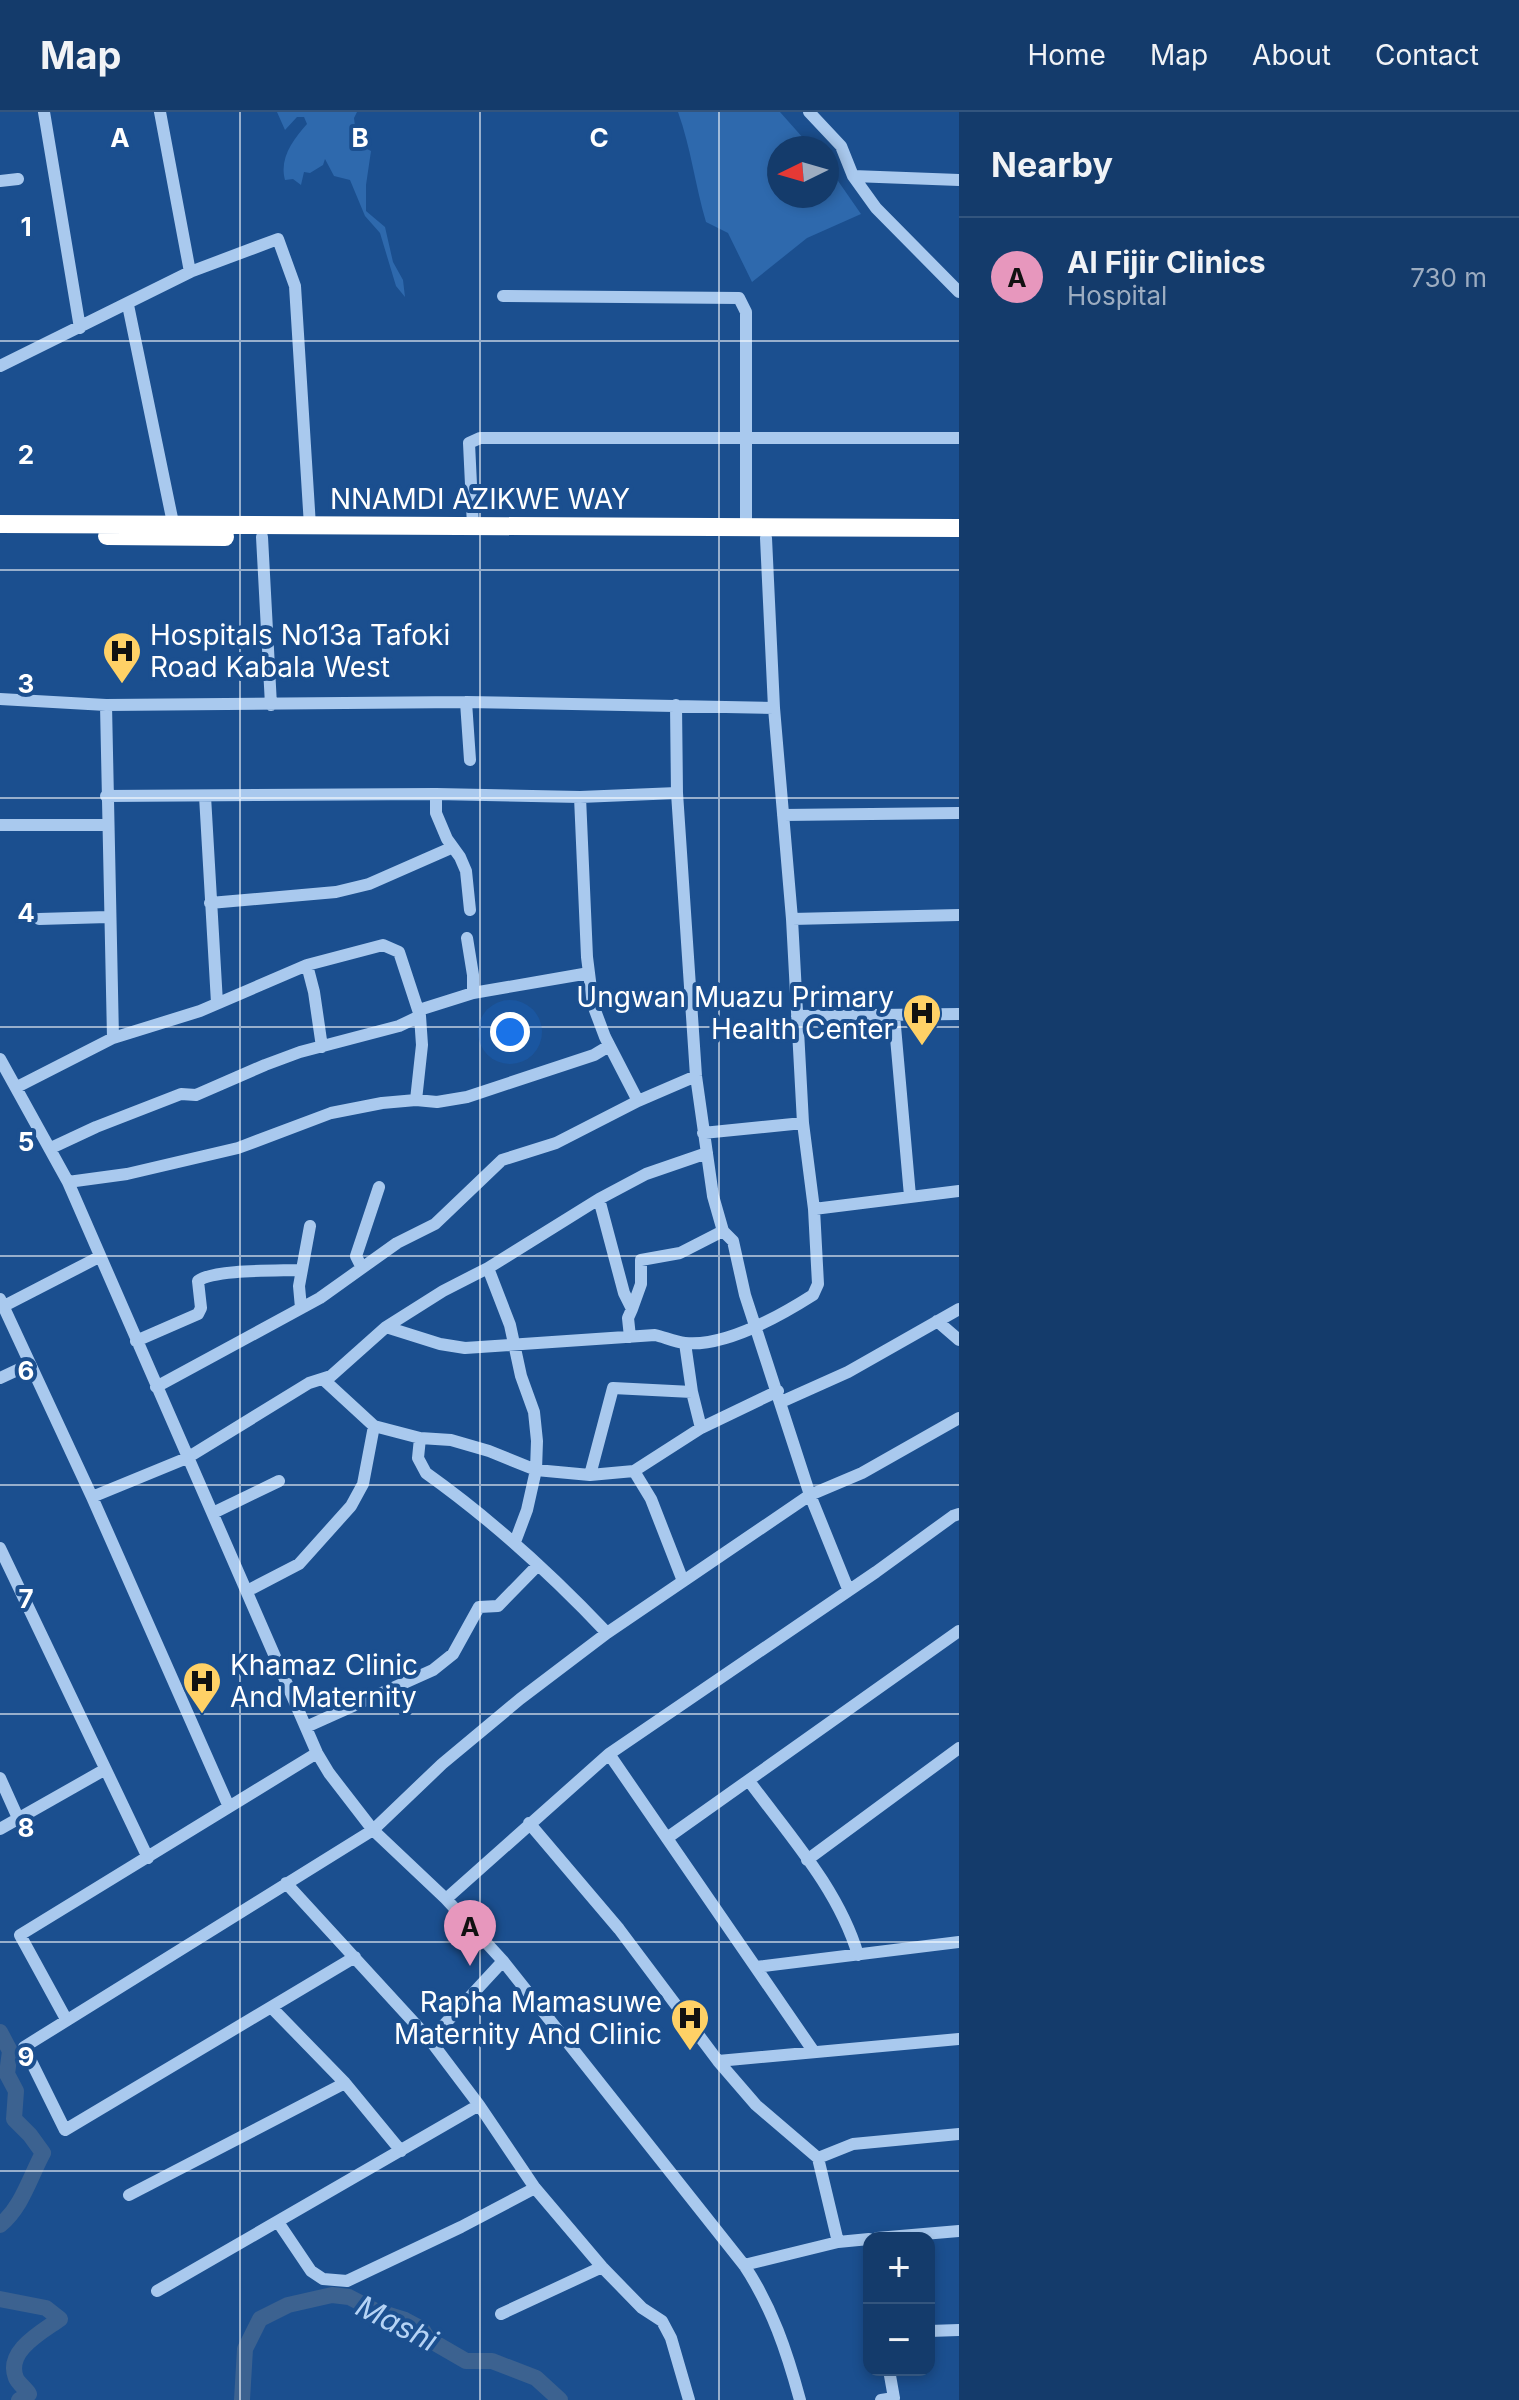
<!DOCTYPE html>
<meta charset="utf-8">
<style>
:root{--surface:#143b6b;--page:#1d4271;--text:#f1f3f6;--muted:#9dadc1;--line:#33557e;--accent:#e797bd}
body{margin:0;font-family:Inter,sans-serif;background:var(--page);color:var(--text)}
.controls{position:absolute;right:24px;bottom:24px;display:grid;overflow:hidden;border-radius:16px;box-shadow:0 4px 12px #0003}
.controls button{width:72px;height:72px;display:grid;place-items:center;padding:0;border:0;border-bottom:2px solid var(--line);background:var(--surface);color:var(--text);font:40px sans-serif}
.compass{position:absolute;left:767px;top:24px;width:72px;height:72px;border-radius:50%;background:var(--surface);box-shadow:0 4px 12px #0003;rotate:265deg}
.you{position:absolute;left:510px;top:920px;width:28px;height:28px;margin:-20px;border:6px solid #fff;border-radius:50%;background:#1a73e8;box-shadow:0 0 0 12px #1a73e833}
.badge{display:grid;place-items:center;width:52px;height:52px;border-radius:50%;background:var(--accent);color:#111;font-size:26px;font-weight:700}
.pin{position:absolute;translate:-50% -66px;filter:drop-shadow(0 2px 4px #0008)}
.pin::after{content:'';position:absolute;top:42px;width:28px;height:24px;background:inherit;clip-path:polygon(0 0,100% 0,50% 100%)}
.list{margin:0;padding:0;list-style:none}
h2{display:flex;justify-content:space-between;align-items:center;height:104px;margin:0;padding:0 32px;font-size:34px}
h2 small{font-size:26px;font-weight:400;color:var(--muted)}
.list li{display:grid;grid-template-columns:52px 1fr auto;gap:24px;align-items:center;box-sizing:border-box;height:120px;padding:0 32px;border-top:2px solid var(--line)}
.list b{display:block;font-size:30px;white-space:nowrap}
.list p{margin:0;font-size:26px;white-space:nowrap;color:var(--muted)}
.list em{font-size:26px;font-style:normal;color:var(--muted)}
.map{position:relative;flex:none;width:959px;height:2288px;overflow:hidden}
header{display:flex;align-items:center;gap:48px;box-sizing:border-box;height:112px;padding:0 40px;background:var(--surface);border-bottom:2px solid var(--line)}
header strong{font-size:38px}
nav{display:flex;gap:44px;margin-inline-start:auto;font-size:28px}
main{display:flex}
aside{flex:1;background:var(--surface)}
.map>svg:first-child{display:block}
.green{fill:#2e69ad}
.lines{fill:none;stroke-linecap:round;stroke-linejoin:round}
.river{stroke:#3c6290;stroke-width:16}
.minor{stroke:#a9c9ee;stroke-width:12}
.highway{stroke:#fff;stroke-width:18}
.grid{fill:none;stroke:#fff;stroke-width:2;stroke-opacity:0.55}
.labels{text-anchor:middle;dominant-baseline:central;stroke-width:8;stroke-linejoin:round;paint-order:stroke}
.street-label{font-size:28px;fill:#fff;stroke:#1b4f8f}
.poi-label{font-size:28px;fill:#fff;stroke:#1b4f8f;text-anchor:start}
.water-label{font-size:30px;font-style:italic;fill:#b5d3f5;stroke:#1b4f8f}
.grid-label{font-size:26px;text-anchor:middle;font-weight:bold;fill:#fff;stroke:#1b4f8f;stroke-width:8;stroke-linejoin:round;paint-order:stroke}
</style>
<header>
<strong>Map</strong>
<nav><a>Home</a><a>Map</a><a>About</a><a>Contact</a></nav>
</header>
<main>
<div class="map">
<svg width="959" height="2288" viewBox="0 0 959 2288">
<rect width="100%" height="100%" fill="#1b4f8f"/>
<path class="green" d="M 277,0 L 357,0 L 354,6 L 357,32 L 371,39 L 366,73 L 366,99 L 385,115 L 393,150 L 403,168 L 405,185 L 396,174 L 380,121 L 365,104 L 350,68 L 334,64 L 325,47 L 323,53 L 310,61 L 304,60 L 301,73 L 293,67 L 285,68 C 279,46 293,28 307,12 L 304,5 L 297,5 L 285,18 Z
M 678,0 L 780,0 L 812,36 L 779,36 L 779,84 L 827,84 L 827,53 L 861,102 L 807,126 L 752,170 L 728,121 L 706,110 C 695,73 691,36 678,0 Z"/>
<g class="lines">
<path class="river" d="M 0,1920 L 10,1939 L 7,1962 L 16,1979 L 14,2007 L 30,2023 L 43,2041 C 29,2067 22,2095 0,2113
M 0,2187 L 46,2196 L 60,2207 C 42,2220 5,2239 16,2266 C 18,2271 26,2277 29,2282 L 19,2288
M 242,2288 L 245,2237 L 260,2207 L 288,2193 L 332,2183 L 349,2185 L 376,2199 L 405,2208 L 422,2217 L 428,2227 L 466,2249 L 492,2249 L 536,2266 L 560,2288"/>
<path class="minor" d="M 44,0 L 80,216
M 160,0 L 190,160
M 809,0 L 841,34 L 853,64 L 876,96 L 959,180
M 853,64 L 959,68
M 0,69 L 18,67
M 503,184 L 739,186 L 746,200 L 746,416
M 128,193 L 173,411
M 0,254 L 190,160 L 278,127 L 295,174 L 310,414
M 473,414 L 469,331 L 480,326 L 959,326
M 262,425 L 271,593
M 0,587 L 106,593 L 466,590 L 774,596
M 466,590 L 470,648
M 106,593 L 113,926
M 676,593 L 677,681 L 696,964 L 713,1084 L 723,1119 L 733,1129 L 745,1183 L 810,1383 L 848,1477
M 436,682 L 436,701 L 447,727 L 460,745 L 466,759 L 470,798
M 106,684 L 436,682 L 580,685 L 677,681
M 205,684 L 217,891
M 580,685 L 587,845 L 593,893 L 605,925 L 638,989
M 783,703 L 959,701
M 0,713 L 106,713
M 210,791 L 336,780 L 369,772 L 451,736
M 39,807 L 108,805
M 792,807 L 959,803
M 467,826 L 473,863 L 473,881
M 307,853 L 314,880 L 322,935
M 419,898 L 473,881 L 589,861
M 894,903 L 910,1084
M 797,904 L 959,902
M 0,947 L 68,1070 L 317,1641 L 329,1661 L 373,1718 L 446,1787 L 503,1849 L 744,2153 C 772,2195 787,2240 800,2288
M 17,975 L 113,926 L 200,899 L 307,853 L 383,833 L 399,840 L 420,904 L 422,933 L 416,988
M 703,1021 L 803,1011
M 51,1036 L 96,1015 L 181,982 L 196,983 L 265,953 L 300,940 L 399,914 L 420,904
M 68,1070 L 127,1062 L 238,1036 L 331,1001 L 382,991 L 416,988 L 437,990 L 467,985 L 594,943 L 609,934
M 599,1087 L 624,1181 L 632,1197 L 628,1206 L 630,1225
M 814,1097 L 959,1079
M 362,1156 L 356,1144 L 379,1075
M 488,1156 L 510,1213 L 521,1264 L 534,1300 L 537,1329 L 536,1358 L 527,1398 L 515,1430
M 0,1187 L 92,1385 L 229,1695
M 4,1194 L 99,1145
M 301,1196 L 299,1174 L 310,1114
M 632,1197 L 641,1172 L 641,1148 L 680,1141 L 723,1119
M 937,1209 L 959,1228
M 386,1215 L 440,1232 L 465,1236 L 655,1223 C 664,1225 675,1230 685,1231 C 725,1235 780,1204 813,1183 L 818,1172 L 814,1097 L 803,1011 L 792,807 L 774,596 L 766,426
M 136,1229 L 198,1202 L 201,1196 L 198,1169 C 213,1157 279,1159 301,1158
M 685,1231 L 692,1280 L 701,1316
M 0,1266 L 28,1253
M 324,1268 L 374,1314 L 420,1326 L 451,1328 L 489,1339 L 536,1358 L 590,1363 L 634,1359 L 701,1316 L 778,1279
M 156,1275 L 320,1186 L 397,1131 L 435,1112 L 502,1048 L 556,1031 L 638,989 L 696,964
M 781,1290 L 848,1260 L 959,1197
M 420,1326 L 418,1346 L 426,1361 C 492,1408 552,1463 607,1521
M 634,1359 L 651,1387 L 683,1469
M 590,1363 L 613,1276 L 692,1280
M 92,1385 L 187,1346 L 309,1271 L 331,1264 L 386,1215 L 443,1179 L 488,1156 L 599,1087 L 646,1062 L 707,1041
M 213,1401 L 279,1369
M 0,1436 L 148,1746
M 247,1479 L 299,1452 L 351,1394 L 363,1372 L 374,1314
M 306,1615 L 433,1558 L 453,1542 L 479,1495 L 498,1494 L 538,1453
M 609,1642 L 814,1940
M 0,1666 L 18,1706
M 749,1669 C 789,1723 839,1778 858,1843
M 529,1711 L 619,1817 L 718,1949 L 756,1993 L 818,2046 L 838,2130
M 0,1717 L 104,1658
M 667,1726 L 959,1519
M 807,1748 L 959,1636
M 286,1771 L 430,1928 L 479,1993 L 535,2076 L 602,2155 L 642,2196 L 662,2209 L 671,2226 L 689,2288
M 446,1787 L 609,1642 L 876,1460 L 953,1404 L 959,1402
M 355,1845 L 65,2018 L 24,1935 L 373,1718 L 442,1652 L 520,1587 L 607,1521 L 810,1383 L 862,1361 L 959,1306
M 756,1855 L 959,1830
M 271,1895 L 345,1971 L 401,2039
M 66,1907 L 20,1823 L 317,1641
M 430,1928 L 503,1849
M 718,1949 L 959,1927
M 818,2046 L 853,2032 L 959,2022
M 129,2083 L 345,1971
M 278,2110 L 311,2159 L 323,2167 L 347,2169 L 461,2115 L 535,2076
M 877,2126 L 959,2119
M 744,2153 L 838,2130 L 869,2127
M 157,2179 L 479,1993
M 501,2202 L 602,2155
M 929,2219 L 959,2218
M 881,2288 L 894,2286 L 889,2258"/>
<path class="highway" d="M 0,412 L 959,416
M 107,424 L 225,425"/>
</g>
<path class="grid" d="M 240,0 L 240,2288M 480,0 L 480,2288M 719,0 L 719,2288M 0,229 L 959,229M 0,458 L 959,458M 0,686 L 959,686M 0,915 L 959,915M 0,1144 L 959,1144M 0,1373 L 959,1373M 0,1602 L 959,1602M 0,1830 L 959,1830M 0,2059 L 959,2059"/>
<defs>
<g id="hospital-pin" transform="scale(2)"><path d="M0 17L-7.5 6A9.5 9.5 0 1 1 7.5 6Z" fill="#ffd166" stroke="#1b4f8f"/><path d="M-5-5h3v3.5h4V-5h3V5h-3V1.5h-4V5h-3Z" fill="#111"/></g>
</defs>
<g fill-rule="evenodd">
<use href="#hospital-pin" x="122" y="539"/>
<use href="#hospital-pin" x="922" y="901"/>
<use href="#hospital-pin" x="202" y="1569"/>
<use href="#hospital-pin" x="690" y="1906"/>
</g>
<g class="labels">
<g class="street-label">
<text x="480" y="387">NNAMDI AZIKWE WAY</text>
</g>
<g class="poi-label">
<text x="150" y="523">Hospitals No13a Tafoki<tspan x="150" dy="32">Road Kabala West</tspan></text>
<text x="894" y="885" text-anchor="end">Ungwan Muazu Primary<tspan x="894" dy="32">Health Center</tspan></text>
<text x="230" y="1553">Khamaz Clinic<tspan x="230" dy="32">And Maternity</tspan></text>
<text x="662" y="1890" text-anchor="end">Rapha Mamasuwe<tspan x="662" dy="32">Maternity And Clinic</tspan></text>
</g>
<g class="water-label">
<text transform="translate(397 2211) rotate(27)">Mashi</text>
</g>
</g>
<g class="grid-label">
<text x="120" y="35">A</text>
<text x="360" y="35">B</text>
<text x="599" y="35">C</text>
<text x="26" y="124">1</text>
<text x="26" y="352">2</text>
<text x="26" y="581">3</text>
<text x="26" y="810">4</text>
<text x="26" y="1039">5</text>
<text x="26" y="1268">6</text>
<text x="26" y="1496">7</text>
<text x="26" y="1725">8</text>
<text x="26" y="1954">9</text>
</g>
</svg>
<div class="controls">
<button>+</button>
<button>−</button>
</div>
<svg class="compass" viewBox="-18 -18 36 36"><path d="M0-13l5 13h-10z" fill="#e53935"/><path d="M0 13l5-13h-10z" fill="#9dadc1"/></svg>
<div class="you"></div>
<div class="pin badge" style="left:470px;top:1854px">A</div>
</div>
<aside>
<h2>Nearby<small></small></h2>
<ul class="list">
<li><span class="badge">A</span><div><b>Al Fijir Clinics</b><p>Hospital</p></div><em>730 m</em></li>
</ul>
</aside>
</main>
